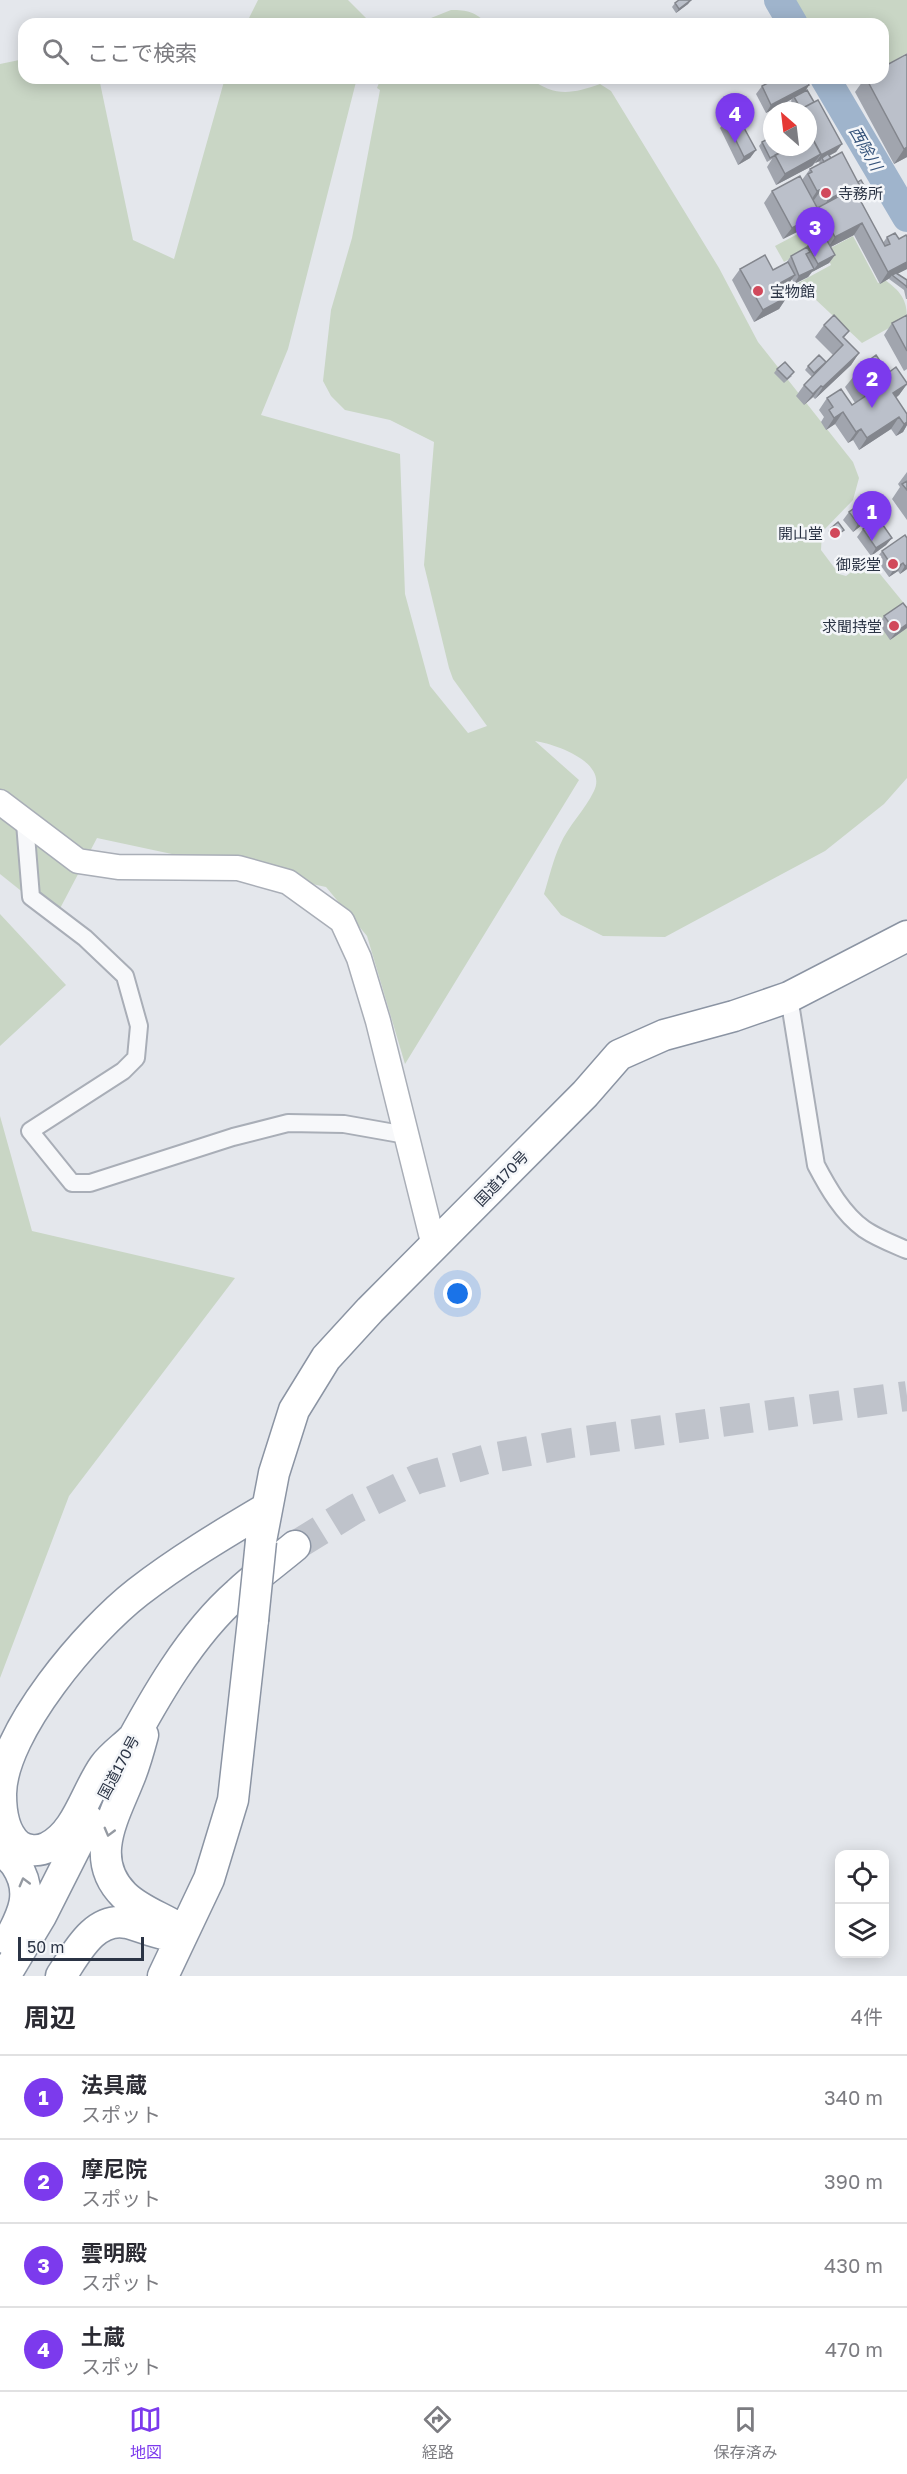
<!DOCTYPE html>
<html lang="ja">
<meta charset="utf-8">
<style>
:root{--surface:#fff;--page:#f7f7f7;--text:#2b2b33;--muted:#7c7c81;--line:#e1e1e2;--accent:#7c3aed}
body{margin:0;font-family:"Golos Text","Noto Sans JP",sans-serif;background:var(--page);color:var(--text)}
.controls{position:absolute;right:18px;bottom:18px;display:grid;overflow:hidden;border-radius:12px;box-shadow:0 3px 15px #0003}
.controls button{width:54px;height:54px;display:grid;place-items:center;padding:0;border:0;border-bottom:2px solid var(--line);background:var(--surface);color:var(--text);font:30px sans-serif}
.compass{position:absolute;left:763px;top:102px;width:54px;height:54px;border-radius:50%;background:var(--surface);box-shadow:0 3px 15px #0003;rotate:332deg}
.scale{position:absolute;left:18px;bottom:15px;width:126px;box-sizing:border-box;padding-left:6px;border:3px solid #2b3445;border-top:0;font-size:16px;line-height:21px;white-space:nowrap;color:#2b3445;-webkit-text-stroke:4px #f4f6f9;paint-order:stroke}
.you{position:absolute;left:458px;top:1294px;width:21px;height:21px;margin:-15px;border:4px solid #fff;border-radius:50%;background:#1a73e8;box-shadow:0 0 0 9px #1a73e833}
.badge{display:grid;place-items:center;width:39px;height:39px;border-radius:50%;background:var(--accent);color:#fff;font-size:20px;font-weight:700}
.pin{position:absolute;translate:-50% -50px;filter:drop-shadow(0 2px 3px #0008)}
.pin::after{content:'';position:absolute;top:32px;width:21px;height:18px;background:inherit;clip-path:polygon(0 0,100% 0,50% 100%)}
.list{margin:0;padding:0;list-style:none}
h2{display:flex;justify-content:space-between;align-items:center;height:78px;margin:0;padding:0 24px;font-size:26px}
h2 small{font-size:20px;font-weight:400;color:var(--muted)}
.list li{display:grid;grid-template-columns:39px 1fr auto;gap:18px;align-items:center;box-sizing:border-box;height:84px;padding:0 24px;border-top:2px solid var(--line)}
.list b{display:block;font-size:22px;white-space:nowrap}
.list p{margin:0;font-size:20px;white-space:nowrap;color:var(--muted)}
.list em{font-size:20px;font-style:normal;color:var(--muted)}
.icon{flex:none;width:33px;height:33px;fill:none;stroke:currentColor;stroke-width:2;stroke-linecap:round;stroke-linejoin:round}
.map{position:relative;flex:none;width:907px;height:1976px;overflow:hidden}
.search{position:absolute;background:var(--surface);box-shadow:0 3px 15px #0003;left:18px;right:18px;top:18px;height:66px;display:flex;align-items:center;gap:15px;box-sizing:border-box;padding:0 21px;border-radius:18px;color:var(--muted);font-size:22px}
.sheet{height:414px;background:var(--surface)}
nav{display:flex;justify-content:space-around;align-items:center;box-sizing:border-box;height:84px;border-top:2px solid var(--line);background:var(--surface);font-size:16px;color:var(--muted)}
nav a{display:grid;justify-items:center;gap:3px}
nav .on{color:var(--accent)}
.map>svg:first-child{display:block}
.green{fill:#c9d6c5}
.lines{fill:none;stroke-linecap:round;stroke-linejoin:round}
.river{stroke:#9fb4cc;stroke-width:30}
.highway-tunnel{stroke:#bfc3cb;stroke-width:30;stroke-dasharray:30 15;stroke-linecap:butt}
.street-casing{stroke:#a9aeb7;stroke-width:20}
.secondary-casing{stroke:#a9aeb7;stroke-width:27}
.highway-casing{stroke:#8b94a3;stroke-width:33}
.street{stroke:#f7f8fa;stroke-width:16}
.secondary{stroke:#fff;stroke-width:24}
.highway{stroke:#fff;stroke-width:30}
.highway-bridge-casing{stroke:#8b94a3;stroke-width:33;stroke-linecap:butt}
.highway-bridge{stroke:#fff;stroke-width:30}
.wall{fill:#a1a5ae}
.shaded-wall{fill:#83868d}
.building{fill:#bbc0ca;stroke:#83868d;stroke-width:1.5}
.oneway{stroke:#959aa2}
.poi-dot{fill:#d1495b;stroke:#f4f6f9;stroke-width:2}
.labels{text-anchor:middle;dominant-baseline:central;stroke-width:5;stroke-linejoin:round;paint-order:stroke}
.poi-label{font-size:15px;fill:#2b3445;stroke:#f4f6f9;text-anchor:end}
.street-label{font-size:15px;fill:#2b3445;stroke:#f4f6f9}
.water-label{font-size:16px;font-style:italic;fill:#34527a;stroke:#f4f6f9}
</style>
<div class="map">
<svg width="907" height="1976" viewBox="0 0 907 1976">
<rect width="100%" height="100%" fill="#e4e7ec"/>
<path class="green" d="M 258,0 L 348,0 L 371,23 L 246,24 Z
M 785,0 L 907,0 L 907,53 L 883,67 L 883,24 L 800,24 Z
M 451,10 C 467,10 476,12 487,24 L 416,24 Z
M 24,59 L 24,78 L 99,78 L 133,240 L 174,259 L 225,78 L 357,78 L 288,349 L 261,415 L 400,454 L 405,594 L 430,686 L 468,733 L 487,726 L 453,679 L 449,668 L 424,565 L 434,442 L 390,420 L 345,410 L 331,396 L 323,381 L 331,310 L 352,238 L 380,90 L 377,88 L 381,78 L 530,78 C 554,97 572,94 600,84 L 611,91 L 719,268 L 758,342 L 853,462 L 859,478 L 853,500 L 822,532 L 821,550 L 839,574 L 846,576 L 864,563 L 871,563 L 907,607 L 907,778 L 884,804 L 825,851 L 665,937 L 603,936 L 561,915 L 544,894 C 549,878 553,860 560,845 C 568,826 585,810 594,791 C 608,762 555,744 535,741 L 579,780 L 405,1064 L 367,936 L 326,887 L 97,838 L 55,918 L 0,874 L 0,64 Z
M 809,228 L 817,244 L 784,262 L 775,246 Z
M 853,236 L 878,283 L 885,280 C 900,291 907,299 907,318 L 862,343 L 798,283 L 831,265 L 825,251 Z
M 0,914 L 66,985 L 0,1046 Z
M 0,1116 L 32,1231 L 235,1278 L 69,1496 L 0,1678 Z"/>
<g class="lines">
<path class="river" d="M 779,0 L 793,24
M 825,78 L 907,217"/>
<path class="highway-tunnel" d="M 295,1546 L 355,1509 L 417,1479 L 487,1459 L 571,1443 L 907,1396"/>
<g class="street-casing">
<path id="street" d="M 25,823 L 31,897 L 85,938 L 125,976 L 139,1026 L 136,1058 L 123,1071 L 30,1131 L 72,1183 L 90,1183 L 233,1137 L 288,1123 L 344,1124 L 406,1135
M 789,997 L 816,1165 C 828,1188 843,1214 864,1229 C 877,1238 893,1244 907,1250"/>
</g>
<g class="secondary-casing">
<path id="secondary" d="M 0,802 L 78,861 L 118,867 L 238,868 L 288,882 L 342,921 L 359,958 L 378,1021 L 434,1246"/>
</g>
<g class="highway-casing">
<path id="highway" d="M 261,1541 L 274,1473 L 294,1410 L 326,1358 L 370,1310 L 585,1094 L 619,1055 L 664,1035 L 734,1016 L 789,997 L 907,936
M 143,1735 C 139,1750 135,1765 129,1779 C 114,1817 88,1859 124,1895 C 138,1909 158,1916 175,1926 L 179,1937
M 133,1738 C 124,1747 111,1756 104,1766 C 86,1791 77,1833 48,1847 C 39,1852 26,1851 18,1845 C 4,1833 1,1811 1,1794 C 2,1731 89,1630 138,1592 C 178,1561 223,1534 267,1508
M 124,1755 C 154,1699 190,1635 238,1593 C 256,1576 276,1562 295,1546
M 0,1848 C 5,1854 12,1859 16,1865 C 34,1892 23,1914 9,1940
M 5,1976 L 41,1916 L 89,1821
M 61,1976 C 76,1954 94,1916 127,1923 C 139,1926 151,1931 163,1934
M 163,1976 L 209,1879 L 233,1800 L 253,1620"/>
</g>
<use href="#street" class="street"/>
<use href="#secondary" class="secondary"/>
<use href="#highway" class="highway"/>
<g class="highway-bridge-casing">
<path id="highway-bridge" d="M 253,1620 L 261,1541"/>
</g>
<use href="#highway-bridge" class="highway-bridge"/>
</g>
<path class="wall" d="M 691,0 L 688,4 L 676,13 L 672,7 L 675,3 Z
M 865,78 L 883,78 L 907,157 L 894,164 L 855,92 Z
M 809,85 L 805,91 L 842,144 L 836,152 L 829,156 L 863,192 L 860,199 L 883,243 L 887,237 L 899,239 L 907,237 L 907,269 L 897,274 L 907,280 L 907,299 L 906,299 L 904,290 L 889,279 L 890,278 L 880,284 L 854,235 L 830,247 L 835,255 L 829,263 L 812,272 L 808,277 L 794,284 L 792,279 L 786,287 L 783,289 L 787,297 L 779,309 L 754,322 L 732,280 L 740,269 L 773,270 L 786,263 L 791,256 L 822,239 L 813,223 L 811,225 L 783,239 L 764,203 L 772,191 L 802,180 L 810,169 L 820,164 L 819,162 L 820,161 L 815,163 L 812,166 L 776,185 L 767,167 L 772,159 L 767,162 L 759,146 L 762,142 L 772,147 L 808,147 L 808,111 L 797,111 L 791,101 L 792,99 L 766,113 L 756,94 L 762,86 Z
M 726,120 L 756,150 L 750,158 L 738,165 L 720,128 Z
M 907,315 L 907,369 L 904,371 L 884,335 L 892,323 Z
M 824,325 L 849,331 L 844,338 L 859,353 L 851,365 L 815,399 L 813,397 L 804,405 L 796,396 L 804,385 L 812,377 L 805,370 L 808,366 L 826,362 L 833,355 L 815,337 Z
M 868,361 L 907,384 L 899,395 L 896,398 L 907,414 L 907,425 L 903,432 L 896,436 L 891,429 L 859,450 L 853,440 L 848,443 L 835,424 L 826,430 L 821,422 L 824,417 L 819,410 L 827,398 L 852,405 L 855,403 L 845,387 L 854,376 L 860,371 Z
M 777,369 L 792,376 L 784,383 L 774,373 Z
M 907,472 L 907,520 L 892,499 L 900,487 L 898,484 Z
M 877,510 L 871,518 L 853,532 L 843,520 L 849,512 Z
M 831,528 L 841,534 L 835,539 L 828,531 Z
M 863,529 L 892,538 L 886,545 L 871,556 L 857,537 Z
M 907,538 L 907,569 L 900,574 L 898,571 L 889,577 L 876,559 L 882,551 Z
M 907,608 L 907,628 L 890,640 L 879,624 L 884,616 Z"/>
<path class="shaded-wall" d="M 691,0 L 688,4 L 676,13 L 679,9 Z
M 809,85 L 804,93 L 794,97 L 792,99 L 766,113 L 771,105 Z
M 842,144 L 836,152 L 822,159 L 822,158 L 820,161 L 815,163 L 821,155 Z
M 907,147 L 907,157 L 894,164 L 904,149 Z
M 756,150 L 750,158 L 738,165 L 744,157 Z
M 821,154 L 812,166 L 776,185 L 785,174 Z
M 822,189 L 814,200 L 809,203 L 817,191 Z
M 848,189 L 840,201 L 820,211 L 828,200 Z
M 864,194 L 856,205 L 853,200 Z
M 820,213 L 811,225 L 783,239 L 792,228 Z
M 862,223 L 854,235 L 827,249 L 835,237 Z
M 835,255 L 829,263 L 812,272 L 818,264 Z
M 907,262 L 907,269 L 893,276 L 892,275 L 890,278 L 880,284 L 888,272 Z
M 814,269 L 808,277 L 794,284 L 799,276 Z
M 795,275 L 786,287 L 772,295 L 780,283 Z
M 787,297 L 779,309 L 754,322 L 763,310 Z
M 859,353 L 851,365 L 815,399 L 823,387 Z
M 907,384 L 899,395 L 885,405 L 893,393 Z
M 821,386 L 813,397 L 804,405 L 813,394 Z
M 843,412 L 835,424 L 826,430 L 834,418 Z
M 899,417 L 891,429 L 859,450 L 867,438 Z
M 907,422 L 907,425 L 903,432 L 896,436 L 904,424 Z
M 861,429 L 853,440 L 848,443 L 856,432 Z
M 877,510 L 871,518 L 853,532 L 858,524 Z
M 892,538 L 886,545 L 871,556 L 876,548 Z
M 903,563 L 898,571 L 889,577 L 894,569 Z
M 907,565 L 907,569 L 900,574 L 905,566 Z
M 907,624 L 907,628 L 890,640 L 896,632 Z"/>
<path class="building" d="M 679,0 L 691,0 L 679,9 L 675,3 Z
M 907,54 L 907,147 L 904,149 L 866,78 L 883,78 L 883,67 Z
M 777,78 L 805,78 L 809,85 L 771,105 L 762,86 Z
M 807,90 L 814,102 L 801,109 L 794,97 Z
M 818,100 L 842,144 L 821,155 L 808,130 L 808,111 L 797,111 Z
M 737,115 L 756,150 L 744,157 L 726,120 Z
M 808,130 L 821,154 L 785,174 L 775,155 L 789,147 L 808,147 Z
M 771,137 L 772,147 L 777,147 L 780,153 L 770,158 L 762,142 Z
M 842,152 L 864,194 L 853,200 L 854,201 L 859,198 L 885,246 L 890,244 L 887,237 L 895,233 L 899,239 L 906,235 L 907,237 L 907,262 L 888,272 L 862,223 L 835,237 L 819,207 L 849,191 L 848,189 L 828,200 L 822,189 L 817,191 L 808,174 L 812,172 L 810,169 Z
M 828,154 L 831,158 L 824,162 L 822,158 Z
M 800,176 L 820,213 L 792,228 L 772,191 Z
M 861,180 L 866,189 L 862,190 L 858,182 Z
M 825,237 L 835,255 L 818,264 L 808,246 Z
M 807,247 L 810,252 L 806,254 L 814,269 L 799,276 L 791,256 Z
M 765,255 L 773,270 L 788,262 L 795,275 L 780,283 L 787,297 L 763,310 L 740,269 Z
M 896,273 L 907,280 L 907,288 L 906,286 L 892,275 Z
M 834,315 L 849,331 L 843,337 L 859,353 L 823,387 L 821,386 L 813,394 L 804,385 L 843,345 L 824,325 Z
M 907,315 L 907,351 L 892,323 Z
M 819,355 L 826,362 L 814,373 L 808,366 Z
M 876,355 L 888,373 L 896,367 L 907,383 L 907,384 L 893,393 L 907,414 L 907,422 L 904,424 L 899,417 L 867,438 L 861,429 L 856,432 L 843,412 L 834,418 L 829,410 L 833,407 L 827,398 L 841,389 L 852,405 L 867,395 L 854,376 L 870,364 L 868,361 Z
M 785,362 L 794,372 L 787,379 L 777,369 Z
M 907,481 L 907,490 L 902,484 Z
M 868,498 L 877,510 L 858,524 L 849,512 Z
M 878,518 L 892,538 L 876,548 L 863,529 Z
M 838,522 L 844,530 L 837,535 L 831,528 Z
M 905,535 L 907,538 L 907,565 L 905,566 L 903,563 L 894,569 L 882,551 Z
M 903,603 L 907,608 L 907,624 L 896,632 L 884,616 Z"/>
<defs><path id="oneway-chevron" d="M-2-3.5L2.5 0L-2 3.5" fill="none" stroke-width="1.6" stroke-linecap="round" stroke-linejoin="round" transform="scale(1.5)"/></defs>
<g class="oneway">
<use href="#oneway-chevron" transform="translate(109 1832) rotate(105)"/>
<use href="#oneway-chevron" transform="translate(24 1882) rotate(-105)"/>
</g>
<g class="poi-dot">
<circle cx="826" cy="193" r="6"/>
<circle cx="758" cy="291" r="6"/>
<circle cx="835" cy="533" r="6"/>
<circle cx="893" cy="564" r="6"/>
<circle cx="894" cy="626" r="6"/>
</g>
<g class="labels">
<g class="poi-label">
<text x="838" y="193" text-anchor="start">寺務所</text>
<text x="770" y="291" text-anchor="start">宝物館</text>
<text x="823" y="533">開山堂</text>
<text x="881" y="564">御影堂</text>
<text x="882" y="626">求聞持堂</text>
</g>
<g class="street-label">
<text transform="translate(501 1178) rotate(-46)">国道170号</text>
<text transform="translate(118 1767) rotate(-62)">国道170号</text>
</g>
<g class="water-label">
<text transform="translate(866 148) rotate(60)">西除川</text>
</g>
</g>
</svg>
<div class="controls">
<button><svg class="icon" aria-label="locate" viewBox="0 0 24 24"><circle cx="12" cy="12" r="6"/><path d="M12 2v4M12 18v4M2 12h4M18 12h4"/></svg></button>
<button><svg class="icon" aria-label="layers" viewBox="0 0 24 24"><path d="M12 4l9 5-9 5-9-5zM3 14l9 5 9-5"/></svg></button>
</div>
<svg class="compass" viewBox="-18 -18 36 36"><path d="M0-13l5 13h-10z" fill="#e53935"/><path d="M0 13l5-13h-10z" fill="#7c7c81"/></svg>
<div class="scale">50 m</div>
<div class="you"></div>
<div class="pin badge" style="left:872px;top:541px">1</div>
<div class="pin badge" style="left:872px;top:408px">2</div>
<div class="pin badge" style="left:815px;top:257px">3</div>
<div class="pin badge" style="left:735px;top:143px">4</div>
<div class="search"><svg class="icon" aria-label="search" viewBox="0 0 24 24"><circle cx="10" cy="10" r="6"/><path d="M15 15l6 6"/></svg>ここで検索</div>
</div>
<section class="sheet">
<h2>周辺<small>4件</small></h2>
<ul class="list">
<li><span class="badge">1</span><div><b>法具蔵</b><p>スポット</p></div><em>340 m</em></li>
<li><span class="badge">2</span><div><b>摩尼院</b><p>スポット</p></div><em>390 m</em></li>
<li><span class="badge">3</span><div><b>雲明殿</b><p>スポット</p></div><em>430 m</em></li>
<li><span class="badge">4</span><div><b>土蔵</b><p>スポット</p></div><em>470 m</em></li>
</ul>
</section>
<nav>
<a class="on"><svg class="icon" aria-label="map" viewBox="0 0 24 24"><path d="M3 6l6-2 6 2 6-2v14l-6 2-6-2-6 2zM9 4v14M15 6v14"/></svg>地図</a>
<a><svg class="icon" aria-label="directions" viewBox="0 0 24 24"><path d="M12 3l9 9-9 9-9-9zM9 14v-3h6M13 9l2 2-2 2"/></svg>経路</a>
<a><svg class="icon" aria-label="saved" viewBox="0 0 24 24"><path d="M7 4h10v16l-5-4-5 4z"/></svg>保存済み</a>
</nav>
